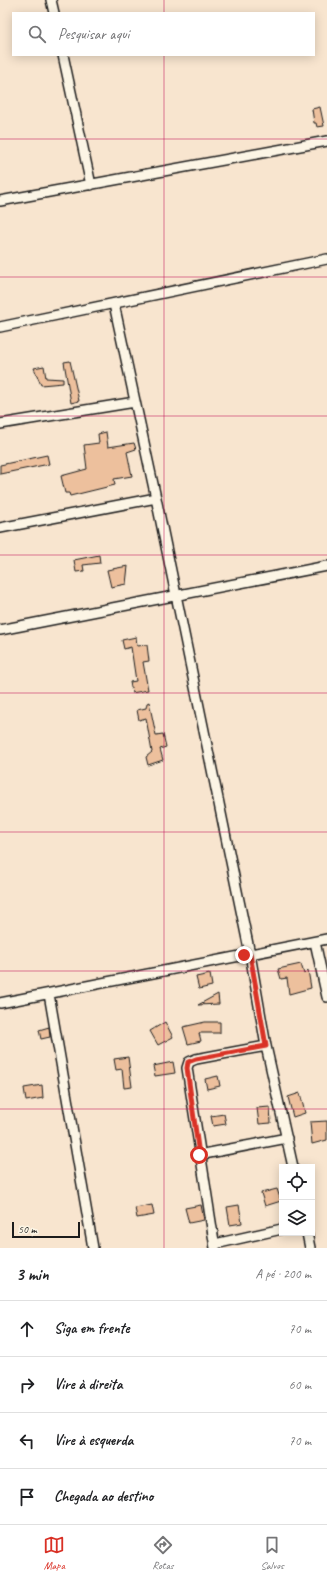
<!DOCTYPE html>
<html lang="pt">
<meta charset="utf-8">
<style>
:root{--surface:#fff;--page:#f2f2f2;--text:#202124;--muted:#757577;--line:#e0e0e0;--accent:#d93025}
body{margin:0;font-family:Caveat,sans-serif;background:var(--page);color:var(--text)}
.controls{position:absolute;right:12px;bottom:12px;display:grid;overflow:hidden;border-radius:0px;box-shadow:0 2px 10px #0003}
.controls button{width:36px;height:36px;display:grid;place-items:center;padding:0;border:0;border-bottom:1px solid var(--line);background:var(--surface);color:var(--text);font:20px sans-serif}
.scale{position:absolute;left:12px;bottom:10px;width:68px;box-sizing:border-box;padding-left:4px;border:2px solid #1c1c1c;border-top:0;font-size:11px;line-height:14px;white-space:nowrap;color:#1c1c1c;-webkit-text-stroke:3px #fcf5e5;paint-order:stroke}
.stop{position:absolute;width:12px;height:12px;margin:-9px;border:3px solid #d93025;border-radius:50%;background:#fff}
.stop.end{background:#d93025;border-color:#fff;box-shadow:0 1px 4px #0008}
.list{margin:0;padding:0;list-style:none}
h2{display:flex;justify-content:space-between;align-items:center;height:52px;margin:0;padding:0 16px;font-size:17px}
h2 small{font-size:13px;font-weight:400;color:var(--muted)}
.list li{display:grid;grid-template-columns:26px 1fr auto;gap:12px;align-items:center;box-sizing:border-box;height:56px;padding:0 16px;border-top:1px solid var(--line)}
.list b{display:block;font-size:15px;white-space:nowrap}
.list em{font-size:13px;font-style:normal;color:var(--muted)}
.icon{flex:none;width:22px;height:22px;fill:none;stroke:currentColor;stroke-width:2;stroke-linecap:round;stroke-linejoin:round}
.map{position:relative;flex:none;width:327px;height:1248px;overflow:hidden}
.search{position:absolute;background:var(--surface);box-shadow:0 2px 10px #0003;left:12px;right:12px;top:12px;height:44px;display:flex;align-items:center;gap:10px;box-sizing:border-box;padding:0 14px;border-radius:0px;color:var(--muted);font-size:15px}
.sheet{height:276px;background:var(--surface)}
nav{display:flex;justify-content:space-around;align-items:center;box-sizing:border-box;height:56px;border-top:1px solid var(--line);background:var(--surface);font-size:11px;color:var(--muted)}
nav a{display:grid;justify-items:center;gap:2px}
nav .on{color:var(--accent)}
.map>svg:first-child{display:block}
.building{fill:#edc09d;stroke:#1c1c1c}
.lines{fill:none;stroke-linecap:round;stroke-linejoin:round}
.street-casing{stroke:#1c1c1c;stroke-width:12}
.street{stroke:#fcf5e5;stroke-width:9}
.route{stroke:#d93025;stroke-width:5}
.grid{fill:none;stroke:#c2185b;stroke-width:1;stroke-opacity:0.55}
</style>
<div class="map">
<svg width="327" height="1248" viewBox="0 0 327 1248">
<rect width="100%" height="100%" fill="#f8e5cf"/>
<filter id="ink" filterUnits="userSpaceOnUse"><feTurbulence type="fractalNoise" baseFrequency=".025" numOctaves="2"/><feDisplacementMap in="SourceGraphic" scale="8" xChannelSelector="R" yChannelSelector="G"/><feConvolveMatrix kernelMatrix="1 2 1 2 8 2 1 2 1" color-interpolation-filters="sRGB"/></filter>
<g filter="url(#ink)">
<path class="building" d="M 320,107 L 324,126 L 317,127 L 316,123 L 314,123 L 312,109 Z
M 70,361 L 79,401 L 71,403 L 64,362 Z
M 44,366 L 46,378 L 63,379 L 63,383 L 41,385 L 34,368 Z
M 106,432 L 108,447 L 134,443 L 136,449 L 127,452 L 132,476 L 114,479 L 115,485 L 70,496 L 69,493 L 65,493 L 61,476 L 87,469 L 84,445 L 99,443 L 98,434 Z
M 47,455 L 49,464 L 0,474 L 0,465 Z
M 99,555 L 100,563 L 83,565 L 84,571 L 76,572 L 74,560 Z
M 128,566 L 126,584 L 111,587 L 107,570 Z
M 136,637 L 137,646 L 147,645 L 149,661 L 143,662 L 148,690 L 132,693 L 130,682 L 136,681 L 131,647 L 124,649 L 122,640 Z
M 149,702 L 156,735 L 163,734 L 166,747 L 160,749 L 163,760 L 148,765 L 146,757 L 152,752 L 146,718 L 139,720 L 137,710 L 146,708 L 147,703 Z
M 301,964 L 304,974 L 308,970 L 311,988 L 289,994 L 287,978 L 281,979 L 278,969 Z
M 210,974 L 212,986 L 199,989 L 196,977 Z
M 218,994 L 219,1004 L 198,1005 Z
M 165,1022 L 173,1037 L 158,1045 L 150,1031 Z
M 205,1022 L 220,1022 L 220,1033 L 199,1033 L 201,1041 L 188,1044 L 183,1027 Z
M 49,1027 L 50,1037 L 41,1039 L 39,1030 Z
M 128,1057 L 132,1087 L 124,1088 L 122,1069 L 116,1070 L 114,1059 Z
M 173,1062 L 175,1073 L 155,1076 L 153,1066 Z
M 218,1076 L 220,1086 L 207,1089 L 205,1079 Z
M 42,1085 L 43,1098 L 26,1101 L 24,1088 Z
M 300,1093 L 305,1113 L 293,1117 L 288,1097 Z
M 270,1107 L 271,1123 L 259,1124 L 257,1108 Z
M 224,1114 L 226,1124 L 213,1126 L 211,1116 Z
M 327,1121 L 327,1140 L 312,1144 L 310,1122 Z
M 277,1189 L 281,1201 L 265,1206 L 261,1193 Z
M 152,1205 L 154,1215 L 137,1218 L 135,1208 Z
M 201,1205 L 204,1220 L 189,1223 L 185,1208 Z
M 239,1205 L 242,1223 L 230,1225 L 227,1207 Z"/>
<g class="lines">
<g class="street-casing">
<path id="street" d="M 51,0 L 54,13
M 63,55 L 91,185
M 0,201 L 327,141
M 114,304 L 156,498 L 250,954 L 266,1046 L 293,1167
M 0,327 L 327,259
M 0,424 L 135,402
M 0,528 L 156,498
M 0,630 L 327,566
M 315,942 L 327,997
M 49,994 L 93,1248
M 0,1003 L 327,939
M 199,1155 L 287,1138
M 307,1233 L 310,1248
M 215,1244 L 282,1229
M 215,1248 L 187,1068 L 189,1062 L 196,1059 L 266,1046"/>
</g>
<use href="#street" class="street"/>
</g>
</g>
<g class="lines" filter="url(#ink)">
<path class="route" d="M 199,1155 L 187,1068 L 188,1062 L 196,1059 L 266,1046 L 250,954 L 244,955"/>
</g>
<path class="grid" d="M 164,0 L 164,13M 164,55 L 164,1248M 0,139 L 327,139M 0,277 L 327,277M 0,416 L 327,416M 0,555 L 327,555M 0,693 L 327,693M 0,832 L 327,832M 0,971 L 327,971M 0,1109 L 327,1109"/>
</svg>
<div class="controls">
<button><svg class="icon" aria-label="locate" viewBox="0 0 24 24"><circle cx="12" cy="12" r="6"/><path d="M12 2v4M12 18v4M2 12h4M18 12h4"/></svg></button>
<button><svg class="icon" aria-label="layers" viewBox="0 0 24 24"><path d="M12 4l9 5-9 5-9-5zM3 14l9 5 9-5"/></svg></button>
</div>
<div class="scale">50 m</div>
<div class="stop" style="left:199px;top:1155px"></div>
<div class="stop end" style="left:244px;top:955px"></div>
<div class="search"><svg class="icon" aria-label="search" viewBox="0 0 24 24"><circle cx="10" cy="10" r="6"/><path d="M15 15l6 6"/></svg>Pesquisar aqui</div>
</div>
<section class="sheet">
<h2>3 min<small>A pé · 200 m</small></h2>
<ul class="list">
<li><svg class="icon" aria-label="ahead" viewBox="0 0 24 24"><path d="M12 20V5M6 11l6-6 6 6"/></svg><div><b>Siga em frente</b></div><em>70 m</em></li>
<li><svg class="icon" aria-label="right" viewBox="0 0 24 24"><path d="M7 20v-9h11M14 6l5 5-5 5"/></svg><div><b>Vire à direita</b></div><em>60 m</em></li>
<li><svg class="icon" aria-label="left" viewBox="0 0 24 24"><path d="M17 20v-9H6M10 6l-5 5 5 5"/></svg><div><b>Vire à esquerda</b></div><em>70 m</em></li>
<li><svg class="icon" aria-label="arrive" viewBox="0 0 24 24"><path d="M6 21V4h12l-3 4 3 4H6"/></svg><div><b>Chegada ao destino</b></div></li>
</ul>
</section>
<nav>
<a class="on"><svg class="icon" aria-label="map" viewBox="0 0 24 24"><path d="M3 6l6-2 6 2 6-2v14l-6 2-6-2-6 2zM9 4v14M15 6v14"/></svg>Mapa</a>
<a><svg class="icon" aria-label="directions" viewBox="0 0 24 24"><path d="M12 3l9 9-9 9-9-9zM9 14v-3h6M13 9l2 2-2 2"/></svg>Rotas</a>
<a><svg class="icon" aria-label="saved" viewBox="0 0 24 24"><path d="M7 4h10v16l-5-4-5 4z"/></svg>Salvos</a>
</nav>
